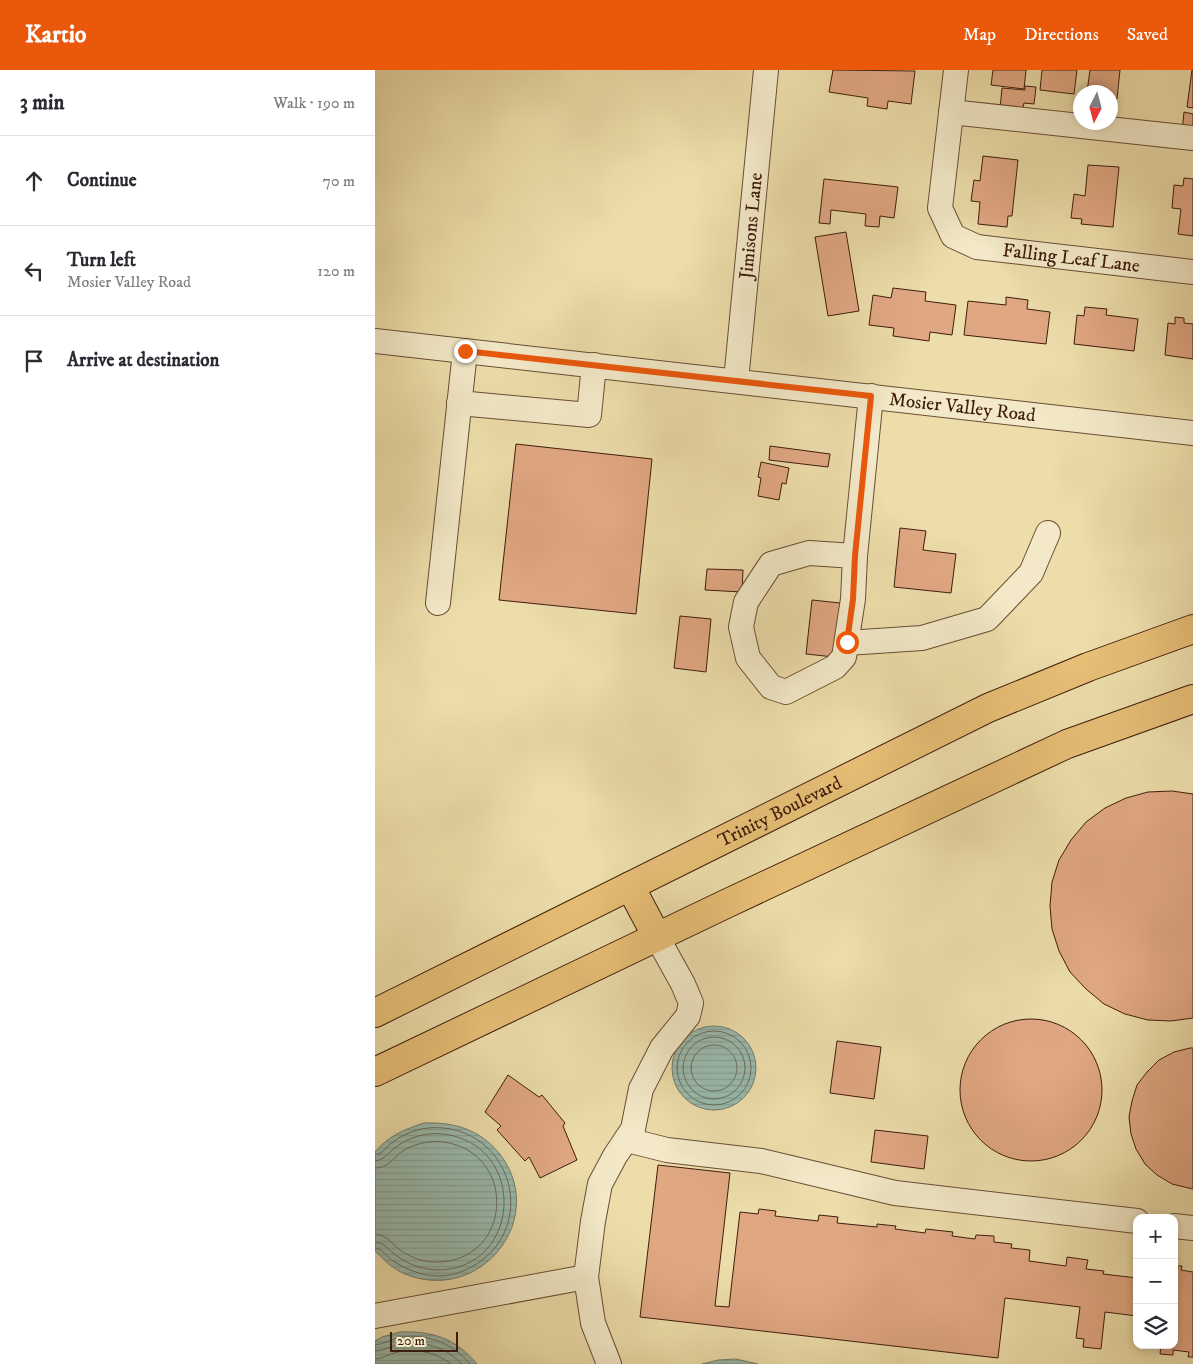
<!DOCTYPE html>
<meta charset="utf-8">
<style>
:root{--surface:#fff;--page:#f2f2f3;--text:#2b2b33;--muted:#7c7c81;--line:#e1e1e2;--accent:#ea580c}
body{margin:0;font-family:"IM FELL DW Pica",serif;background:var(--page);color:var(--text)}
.controls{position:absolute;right:15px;bottom:15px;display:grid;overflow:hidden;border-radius:10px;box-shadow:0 2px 8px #0003}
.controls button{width:45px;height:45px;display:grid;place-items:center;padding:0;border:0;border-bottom:1px solid var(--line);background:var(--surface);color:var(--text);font:25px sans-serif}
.compass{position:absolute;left:698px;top:15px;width:45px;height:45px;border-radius:50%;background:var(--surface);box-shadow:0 2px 8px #0003;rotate:186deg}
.scale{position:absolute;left:15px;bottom:12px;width:68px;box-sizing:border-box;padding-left:5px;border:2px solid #3f1d0c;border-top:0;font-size:14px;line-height:18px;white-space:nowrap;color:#3f1d0c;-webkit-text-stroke:4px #f3e9c8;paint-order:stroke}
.stop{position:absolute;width:15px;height:15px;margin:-11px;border:4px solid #ea580c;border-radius:50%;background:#fff}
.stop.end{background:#ea580c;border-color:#fff;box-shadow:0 1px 5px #0008}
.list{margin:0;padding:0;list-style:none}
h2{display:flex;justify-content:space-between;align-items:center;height:65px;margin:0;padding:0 20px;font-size:21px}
h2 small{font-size:16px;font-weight:400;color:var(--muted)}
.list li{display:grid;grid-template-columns:32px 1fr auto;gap:15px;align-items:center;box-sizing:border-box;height:90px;padding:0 20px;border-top:1px solid var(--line)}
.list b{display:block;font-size:19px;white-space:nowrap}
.list p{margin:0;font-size:16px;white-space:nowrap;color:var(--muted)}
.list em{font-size:16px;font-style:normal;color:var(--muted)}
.icon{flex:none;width:28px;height:28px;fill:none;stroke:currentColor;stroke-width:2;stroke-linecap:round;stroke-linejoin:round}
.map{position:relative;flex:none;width:818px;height:1294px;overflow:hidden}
header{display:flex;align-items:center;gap:30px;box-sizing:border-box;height:70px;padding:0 25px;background:var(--accent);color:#fff}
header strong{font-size:24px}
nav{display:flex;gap:28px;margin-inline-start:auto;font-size:18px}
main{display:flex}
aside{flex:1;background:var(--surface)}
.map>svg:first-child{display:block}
.water{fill:url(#water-rules);stroke:#757c6d}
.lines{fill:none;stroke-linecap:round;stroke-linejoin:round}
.shore{stroke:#6c6c5d;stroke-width:1}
.building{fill:#e0a783;stroke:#3f1d0c}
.minor-casing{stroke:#6a4d34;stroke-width:26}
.major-casing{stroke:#3f1d0c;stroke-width:30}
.minor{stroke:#f3e9c8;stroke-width:24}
.major{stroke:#e6be75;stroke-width:28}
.route{stroke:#ea580c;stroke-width:6}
.labels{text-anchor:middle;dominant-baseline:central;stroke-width:4;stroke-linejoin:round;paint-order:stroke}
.street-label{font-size:19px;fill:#3f1d0c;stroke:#f3e9c8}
</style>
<header>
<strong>Kartio</strong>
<nav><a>Map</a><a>Directions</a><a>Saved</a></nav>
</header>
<main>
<aside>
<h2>3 min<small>Walk · 190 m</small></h2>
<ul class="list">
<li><svg class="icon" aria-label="ahead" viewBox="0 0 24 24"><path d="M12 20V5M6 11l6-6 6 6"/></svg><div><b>Continue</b></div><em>70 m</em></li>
<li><svg class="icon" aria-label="left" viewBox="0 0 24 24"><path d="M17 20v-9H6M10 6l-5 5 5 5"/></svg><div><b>Turn left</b><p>Mosier Valley Road</p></div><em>120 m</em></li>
<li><svg class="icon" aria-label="arrive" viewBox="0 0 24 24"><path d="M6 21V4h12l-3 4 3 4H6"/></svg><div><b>Arrive at destination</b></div></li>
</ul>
</aside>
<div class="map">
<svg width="818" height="1294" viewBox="0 0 818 1294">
<defs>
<pattern id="water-rules" width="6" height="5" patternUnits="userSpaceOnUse" patternTransform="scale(1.25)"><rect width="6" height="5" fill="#99bbae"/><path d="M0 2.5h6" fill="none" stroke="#85a094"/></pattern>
</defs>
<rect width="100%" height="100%" fill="#ecddaa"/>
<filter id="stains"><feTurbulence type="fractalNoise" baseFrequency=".004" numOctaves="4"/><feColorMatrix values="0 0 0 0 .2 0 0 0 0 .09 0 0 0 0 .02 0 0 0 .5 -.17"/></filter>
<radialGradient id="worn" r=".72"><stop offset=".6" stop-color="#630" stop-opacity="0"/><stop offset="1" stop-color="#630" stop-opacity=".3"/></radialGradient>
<path class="water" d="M297 998a42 42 0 1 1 84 0a42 42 0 1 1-84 0Z
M 49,1053 C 79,1052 104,1059 124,1083 C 175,1147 106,1235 30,1204 C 18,1199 9,1190 0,1181 L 0,1082 C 13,1066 30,1059 49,1053 Z
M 25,1262 C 58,1261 80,1268 102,1294 L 0,1294 L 0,1271 L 7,1267 Z
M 361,1289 L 383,1294 L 327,1294 L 343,1290 Z"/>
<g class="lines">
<path class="shore" d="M302 998a37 37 0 1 1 74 0a37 37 0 1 1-74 0Z
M308 998a31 31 0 1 1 62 0a31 31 0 1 1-62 0Z
M316 998a23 23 0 1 1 46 0a23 23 0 1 1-46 0Z
M 0,1085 C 8,1084 12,1076 18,1072 C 32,1061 51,1056 68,1058 C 135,1064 161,1150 106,1191 C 94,1199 80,1206 64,1206 C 48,1206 32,1200 18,1191 C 12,1187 8,1179 0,1178
M 0,1091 C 10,1090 14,1082 21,1077 C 34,1067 52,1062 68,1064 C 153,1074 147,1198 64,1200 C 49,1200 34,1195 22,1186 C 14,1181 10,1172 0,1172
M 0,1098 C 12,1098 17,1090 25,1083 C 37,1074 54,1070 69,1072 C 142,1083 138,1188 65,1192 C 51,1193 36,1188 25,1180 C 16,1173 12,1165 0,1164
M 0,1275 C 9,1274 17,1269 26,1267 C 52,1263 79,1274 95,1294
M 0,1281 C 9,1281 17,1275 26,1274 C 48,1270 72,1278 87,1294
M 0,1289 C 7,1289 12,1285 19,1283 C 39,1278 59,1281 76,1294"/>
</g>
<path class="building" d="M 458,0 L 540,1 L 536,34 L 513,31 L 512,39 L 492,36 L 493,28 L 454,22 Z
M 618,0 L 651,0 L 649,19 L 616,15 Z
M 667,0 L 702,0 L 699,24 L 665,20 Z
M 715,0 L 745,0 L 742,29 L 736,28 L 736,22 L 712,22 Z
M 817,0 L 818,0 L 818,38 L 812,37 Z
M 650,16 L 661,17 L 659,34 L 649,33 L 647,42 L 625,39 L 627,18 L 650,20 Z
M 809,42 L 818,44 L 818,64 L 807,62 Z
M 608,86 L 643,90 L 637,146 L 633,146 L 632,157 L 603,154 L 605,132 L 596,131 L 599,110 L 605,111 Z
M 713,95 L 744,97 L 738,157 L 706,154 L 707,149 L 696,148 L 699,124 L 710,126 Z
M 809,108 L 818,109 L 818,166 L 803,164 L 806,139 L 797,138 L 799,115 L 808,116 Z
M 449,109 L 523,117 L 519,148 L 505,146 L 504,157 L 490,156 L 491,144 L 456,140 L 455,154 L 444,153 Z
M 471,162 L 484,241 L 453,246 L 440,167 Z
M 518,218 L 551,222 L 550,231 L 581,235 L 577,265 L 555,262 L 554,271 L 518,266 L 519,258 L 494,255 L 498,225 L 516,228 Z
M 631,227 L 653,230 L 652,239 L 675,242 L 671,274 L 589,265 L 593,231 L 631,235 Z
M 710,237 L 732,239 L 731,245 L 763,249 L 759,281 L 699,274 L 702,245 L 709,246 Z
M 800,247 L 809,248 L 809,253 L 818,254 L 818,289 L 790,285 L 793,253 L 800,254 Z
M 141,374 L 277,389 L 261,544 L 124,530 Z
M 395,376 L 455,384 L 453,397 L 394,390 Z
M 386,392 L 414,398 L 411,414 L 407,413 L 404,430 L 383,426 L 386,408 L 383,407 Z
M 525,458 L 551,461 L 548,480 L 581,484 L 576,523 L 519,517 Z
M 332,499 L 368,500 L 367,522 L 330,520 Z
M 437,530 L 465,533 L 459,587 L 431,584 Z
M 305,546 L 336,549 L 331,602 L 299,598 Z
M 797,721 L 818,724 L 818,948 L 796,951 L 773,950 L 750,944 L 729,934 L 711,919 L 695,902 L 684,881 L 677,859 L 675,836 L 677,812 L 684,790 L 696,770 L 711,752 L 730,738 L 751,728 L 773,722 Z
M585 1020a71 71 0 1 1 142 0a71 71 0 1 1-142 0Z
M 462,971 L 506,977 L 499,1029 L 455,1023 Z
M 815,978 L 818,978 L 818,1119 L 797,1114 L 782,1105 L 770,1094 L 761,1079 L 756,1064 L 754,1047 L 757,1031 L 762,1015 L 772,1002 L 784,990 L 799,982 Z
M 133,1005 L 164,1027 L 167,1025 L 190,1053 L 188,1056 L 202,1090 L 165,1108 L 154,1087 L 150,1091 L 122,1060 L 126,1056 L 110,1042 Z
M 500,1060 L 553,1066 L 549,1099 L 496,1092 Z
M 283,1095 L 355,1103 L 340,1236 L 354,1237 L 365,1142 L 383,1144 L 384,1139 L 401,1141 L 400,1146 L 443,1151 L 444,1145 L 463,1147 L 462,1153 L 502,1157 L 502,1154 L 521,1156 L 520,1159 L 550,1163 L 551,1159 L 578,1162 L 577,1166 L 600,1169 L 601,1165 L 619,1166 L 619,1172 L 637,1174 L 636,1178 L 655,1180 L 654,1191 L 691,1196 L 692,1187 L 713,1190 L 711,1199 L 729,1201 L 728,1204 L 762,1208 L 762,1246 L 730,1242 L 726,1279 L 708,1277 L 709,1269 L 701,1268 L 705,1237 L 630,1228 L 623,1288 L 265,1247 Z
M 799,1196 L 807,1196 L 806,1200 L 818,1202 L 818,1287 L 813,1287 L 814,1282 L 798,1280 L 798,1285 L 785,1284 L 786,1275 L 799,1275 Z"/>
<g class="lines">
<g class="minor-casing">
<g id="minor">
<path id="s1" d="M 581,0 L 565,138 L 578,166 L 602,177 L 818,202"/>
<path d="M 576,42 L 818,68"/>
<path id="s2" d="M 0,271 L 818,363"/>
<path id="s3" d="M 361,311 L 391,0"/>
<path d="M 84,333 L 214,345 L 219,295"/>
<path d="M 480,486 L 434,483 L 396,494 L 371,532 L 366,557 L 373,588 L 396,617 L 411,622 L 460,597 L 469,587 L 478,529 L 480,486 L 496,326"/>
<path d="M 63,533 L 90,281"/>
<path d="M 472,573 L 547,568 L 612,549 L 656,503 L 673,463"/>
<path d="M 252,1070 L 292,1080 L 386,1091 L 520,1123 L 762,1151"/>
<path d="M 799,1156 L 818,1158"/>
<path d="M 0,1246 L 211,1207"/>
<path d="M 234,1294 L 218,1253 L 211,1207 L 218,1151 L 225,1114 L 240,1086 L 258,1059 L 266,1019 L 287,978 L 313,946 L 316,933 L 308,914 L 282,867"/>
</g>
</g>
<g class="major-casing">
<g id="major">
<path d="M 255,816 L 282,867"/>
<path id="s4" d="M 0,943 L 613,638 L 713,597 L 818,559"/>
<path d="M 0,1002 L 355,832 L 692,674 L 818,629"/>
</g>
</g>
<use href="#minor" class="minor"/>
<use href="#major" class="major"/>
</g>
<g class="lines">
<path class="route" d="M 90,281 L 496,326 L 480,486 L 478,529 L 472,572"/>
</g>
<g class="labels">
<g class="street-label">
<text stroke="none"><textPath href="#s3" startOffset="156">Jimisons Lane</textPath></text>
<text stroke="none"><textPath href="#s1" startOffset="291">Falling Leaf Lane</textPath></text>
<text stroke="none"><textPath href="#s2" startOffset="591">Mosier Valley Road</textPath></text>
<text stroke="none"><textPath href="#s4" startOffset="452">Trinity Boulevard</textPath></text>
</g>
</g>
<rect width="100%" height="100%" filter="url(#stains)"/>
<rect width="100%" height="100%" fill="url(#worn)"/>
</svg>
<div class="controls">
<button>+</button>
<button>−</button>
<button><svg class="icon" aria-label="layers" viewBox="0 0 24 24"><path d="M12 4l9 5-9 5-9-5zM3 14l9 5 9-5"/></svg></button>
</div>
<svg class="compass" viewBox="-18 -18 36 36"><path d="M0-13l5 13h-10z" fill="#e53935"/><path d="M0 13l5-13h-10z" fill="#7c7c81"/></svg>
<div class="scale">20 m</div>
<div class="stop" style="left:472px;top:572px"></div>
<div class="stop end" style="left:90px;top:281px"></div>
</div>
</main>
